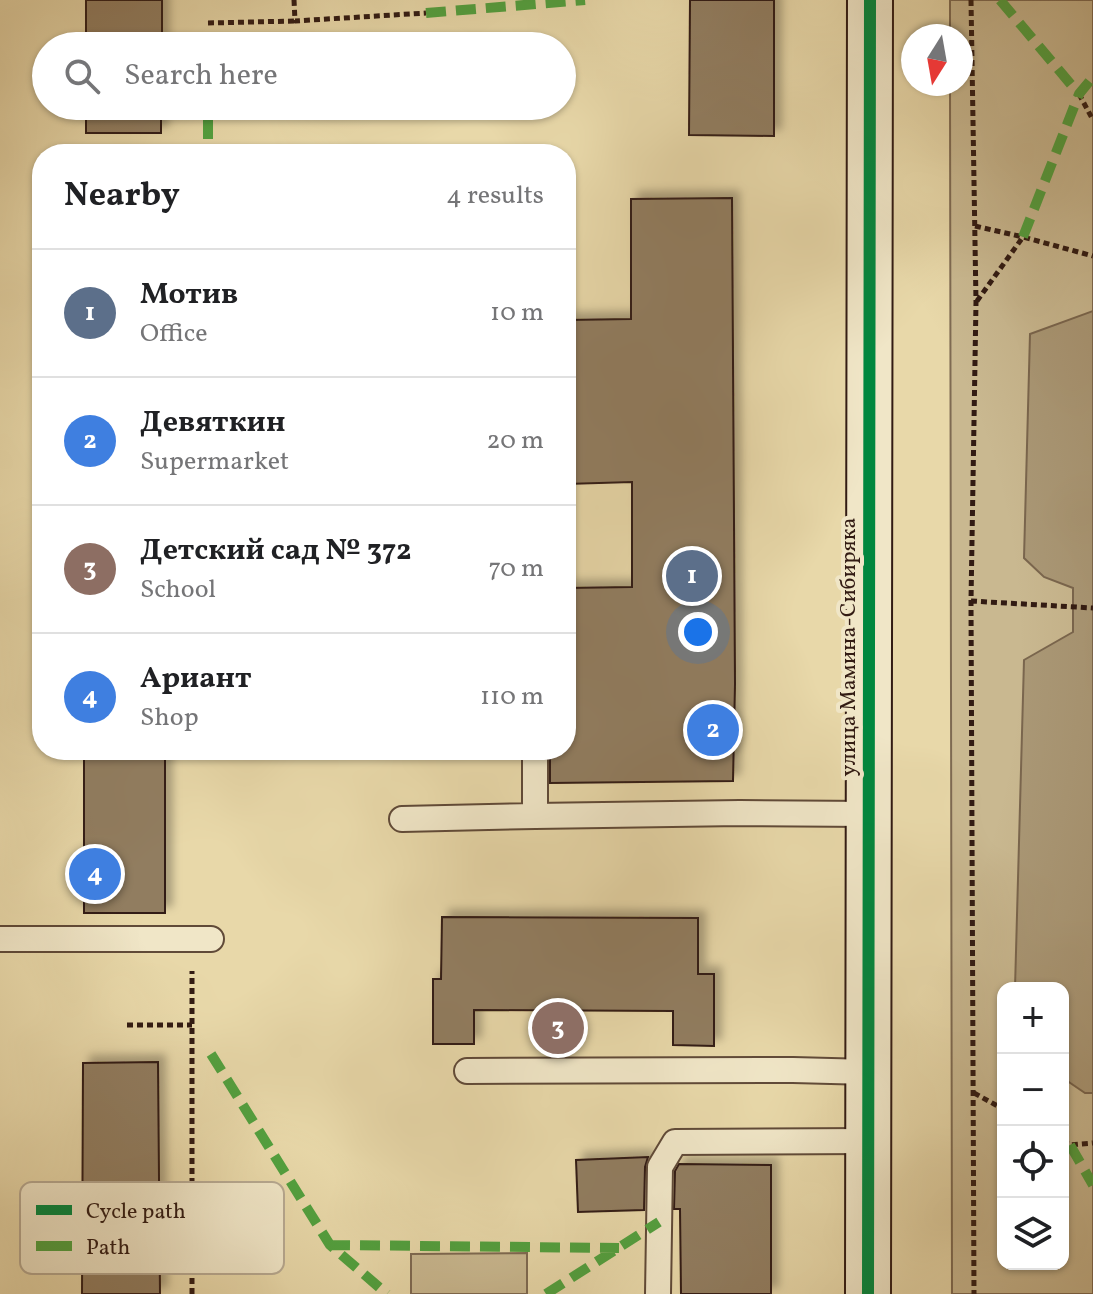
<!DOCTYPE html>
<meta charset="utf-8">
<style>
:root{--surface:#fff;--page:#f6f6f6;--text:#202124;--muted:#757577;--line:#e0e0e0;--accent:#d93025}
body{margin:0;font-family:Vollkorn,serif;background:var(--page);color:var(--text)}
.controls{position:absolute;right:24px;bottom:24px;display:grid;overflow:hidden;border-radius:16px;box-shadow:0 2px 6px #0004}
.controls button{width:72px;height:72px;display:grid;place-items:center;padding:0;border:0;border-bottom:2px solid var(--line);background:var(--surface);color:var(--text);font:40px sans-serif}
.compass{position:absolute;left:901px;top:24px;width:72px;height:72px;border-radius:50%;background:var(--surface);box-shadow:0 2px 6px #0004;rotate:191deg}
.you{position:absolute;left:698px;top:632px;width:28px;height:28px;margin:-20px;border:6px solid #fff;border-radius:50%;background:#1a73e8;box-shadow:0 0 0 12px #1a73e833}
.badge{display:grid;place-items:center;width:52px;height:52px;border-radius:50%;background:var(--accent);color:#fff;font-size:26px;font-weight:700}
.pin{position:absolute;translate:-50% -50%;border:4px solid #fff;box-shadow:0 2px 8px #0006}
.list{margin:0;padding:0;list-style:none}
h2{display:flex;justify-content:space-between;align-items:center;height:104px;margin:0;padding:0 32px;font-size:34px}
h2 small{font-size:26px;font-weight:400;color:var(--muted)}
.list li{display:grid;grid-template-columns:52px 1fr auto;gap:24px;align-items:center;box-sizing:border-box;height:128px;padding:0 32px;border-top:2px solid var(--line)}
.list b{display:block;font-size:30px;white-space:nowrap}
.list p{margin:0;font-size:26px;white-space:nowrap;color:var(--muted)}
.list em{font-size:26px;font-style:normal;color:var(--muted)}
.icon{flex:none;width:44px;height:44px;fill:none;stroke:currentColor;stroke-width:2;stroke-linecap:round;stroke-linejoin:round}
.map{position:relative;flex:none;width:1093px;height:1294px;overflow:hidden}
.search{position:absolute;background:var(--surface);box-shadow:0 2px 6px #0004;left:32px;top:32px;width:544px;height:88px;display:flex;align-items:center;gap:20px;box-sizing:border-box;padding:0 28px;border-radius:44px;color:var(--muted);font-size:30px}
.panel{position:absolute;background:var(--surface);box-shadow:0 2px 6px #0004;left:32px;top:144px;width:544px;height:616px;border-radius:32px}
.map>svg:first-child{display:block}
.green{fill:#c9b890;stroke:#7e6a52;stroke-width:2;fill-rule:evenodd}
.water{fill:#aa9876;stroke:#7a664e;stroke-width:2}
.building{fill:#917d61;stroke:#321b13;stroke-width:2;filter:url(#shadow)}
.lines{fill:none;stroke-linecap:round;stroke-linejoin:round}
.lane-casing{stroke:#604a38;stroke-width:28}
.secondary-casing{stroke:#321b13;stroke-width:48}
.path{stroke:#321b13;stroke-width:5;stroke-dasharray:6 4;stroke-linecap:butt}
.lane{stroke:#f0e6c7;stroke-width:24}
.secondary{stroke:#f0e6c7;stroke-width:44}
.quiet{stroke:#52a13f;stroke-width:10;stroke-dasharray:20 10;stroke-linecap:butt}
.cycleway-casing{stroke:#f0e6c7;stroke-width:17}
.cycleway{stroke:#00873e;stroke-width:12}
.labels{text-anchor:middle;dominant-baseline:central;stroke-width:8;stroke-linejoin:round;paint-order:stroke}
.street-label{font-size:22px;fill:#321b13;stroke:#f0e6c7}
.key{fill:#f0e6c7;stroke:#b7a991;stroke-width:2}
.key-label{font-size:22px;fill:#321b13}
</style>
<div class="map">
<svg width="1093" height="1294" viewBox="0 0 1093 1294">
<defs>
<filter id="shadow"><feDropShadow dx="7" dy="-7" stdDeviation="4" flood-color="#0004"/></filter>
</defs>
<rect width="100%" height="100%" fill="#e8d8a9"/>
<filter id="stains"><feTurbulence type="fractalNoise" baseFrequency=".0025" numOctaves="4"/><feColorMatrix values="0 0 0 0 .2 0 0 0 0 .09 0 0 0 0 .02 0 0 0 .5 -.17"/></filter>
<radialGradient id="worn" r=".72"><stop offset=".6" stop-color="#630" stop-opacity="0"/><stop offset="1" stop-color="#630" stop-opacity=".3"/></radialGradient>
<path class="green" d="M 950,0 L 1093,0 L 1093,1294 L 952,1294 L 950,84 L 961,84 L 961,36 L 950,36 ZM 1003,988 L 1063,988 L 1063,1264 L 1003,1264 Z
M 527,1253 L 527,1294 L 411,1294 L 411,1254 Z"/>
<path class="water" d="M 1093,311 L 1093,1093 L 1085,1093 L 1063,1078 L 1063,988 L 1015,988 L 1024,660 L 1073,632 L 1073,588 L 1044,577 L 1024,558 L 1030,334 Z"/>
<path class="building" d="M 86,0 L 162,0 L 162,46 L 86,46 Z
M 690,0 L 774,0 L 774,136 L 689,135 Z
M 86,106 L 161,106 L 161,133 L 86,133 Z
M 732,198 L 735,684 L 733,781 L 550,783 L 550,750 L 566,750 L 566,588 L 632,587 L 632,482 L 566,484 L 566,320 L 631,319 L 631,199 Z
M 84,750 L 165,750 L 165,913 L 84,913 Z
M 442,917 L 698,918 L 698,974 L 714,974 L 714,1046 L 673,1045 L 673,1011 L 474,1010 L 474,1044 L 433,1044 L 433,979 L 441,979 Z
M 158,1062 L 160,1294 L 82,1294 L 83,1063 Z
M 648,1157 L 645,1167 L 644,1210 L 578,1212 L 576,1160 Z
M 679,1164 L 771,1165 L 771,1294 L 681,1294 L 680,1209 L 674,1209 L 675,1171 Z"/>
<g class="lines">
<g class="lane-casing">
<path id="lane" d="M 535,750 L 535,816 L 740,813 L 869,814
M 402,819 L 535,816
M 0,939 L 211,939
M 467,1071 L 793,1070 L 869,1072
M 658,1294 L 660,1167 L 675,1142 L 868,1141"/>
</g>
<g class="secondary-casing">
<path id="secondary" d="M 868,1294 L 870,0"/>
</g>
<path class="path" d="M 294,0 L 295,21 L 426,13
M 971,0 L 976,302 L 971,601 L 974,1294
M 208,23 L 295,21
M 1079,94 L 1093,120
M 975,226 L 1023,237
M 977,301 L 1023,237 L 1093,256
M 971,601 L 1093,608
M 127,1025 L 192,1025
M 974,1093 L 1003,1109
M 1063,1141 L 1070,1145 L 1093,1143
M 192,1294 L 192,971"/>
<use href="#lane" class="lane"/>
<use href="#secondary" class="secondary"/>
<path class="quiet" d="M 1000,0 L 1079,94
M 426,13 L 585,0
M 208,119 L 208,154
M 1023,237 L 1079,94 L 1093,77
M 211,1054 L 330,1245 L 387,1294
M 1070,1145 L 1093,1185
M 330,1245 L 619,1248
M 546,1294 L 659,1222"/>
<g class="cycleway-casing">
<path id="cycleway" d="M 868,1294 L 870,0"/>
</g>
<use href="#cycleway" class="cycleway"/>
</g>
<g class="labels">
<g class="street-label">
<text transform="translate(849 647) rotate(-90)">улица Мамина-Сибиряка</text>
</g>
</g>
<rect x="20" y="1182" width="264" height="92" rx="12" class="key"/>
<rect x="36" y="1205" width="36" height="10" fill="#00873e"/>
<rect x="36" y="1241" width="36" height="10" fill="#52a13f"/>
<g class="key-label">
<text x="86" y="1218">Cycle path</text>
<text x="86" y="1254">Path</text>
</g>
<rect width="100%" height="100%" filter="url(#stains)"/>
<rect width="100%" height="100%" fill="url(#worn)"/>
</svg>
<div class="controls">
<button>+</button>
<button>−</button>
<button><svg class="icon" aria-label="locate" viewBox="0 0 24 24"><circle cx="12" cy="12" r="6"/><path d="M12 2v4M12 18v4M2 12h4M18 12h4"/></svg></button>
<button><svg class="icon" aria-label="layers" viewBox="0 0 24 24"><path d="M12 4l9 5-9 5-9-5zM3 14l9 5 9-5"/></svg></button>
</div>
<svg class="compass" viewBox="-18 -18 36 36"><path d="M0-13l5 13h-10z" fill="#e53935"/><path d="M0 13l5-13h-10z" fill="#757577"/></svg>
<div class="you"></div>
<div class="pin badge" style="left:692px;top:576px;background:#5c6f8a">1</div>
<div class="pin badge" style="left:713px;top:730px;background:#3f7fe0">2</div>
<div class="pin badge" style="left:558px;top:1028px;background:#8d6e63">3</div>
<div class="pin badge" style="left:95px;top:874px;background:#3f7fe0">4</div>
<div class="search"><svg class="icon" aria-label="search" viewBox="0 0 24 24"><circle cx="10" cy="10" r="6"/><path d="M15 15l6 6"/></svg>Search here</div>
<section class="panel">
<h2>Nearby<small>4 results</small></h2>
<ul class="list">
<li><span class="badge" style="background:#5c6f8a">1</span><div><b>Мотив</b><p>Office</p></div><em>10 m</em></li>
<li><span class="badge" style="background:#3f7fe0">2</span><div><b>Девяткин</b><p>Supermarket</p></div><em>20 m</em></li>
<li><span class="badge" style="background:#8d6e63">3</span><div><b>Детский сад № 372</b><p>School</p></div><em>70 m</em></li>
<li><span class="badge" style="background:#3f7fe0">4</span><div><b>Ариант</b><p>Shop</p></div><em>110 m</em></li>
</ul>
</section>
</div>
